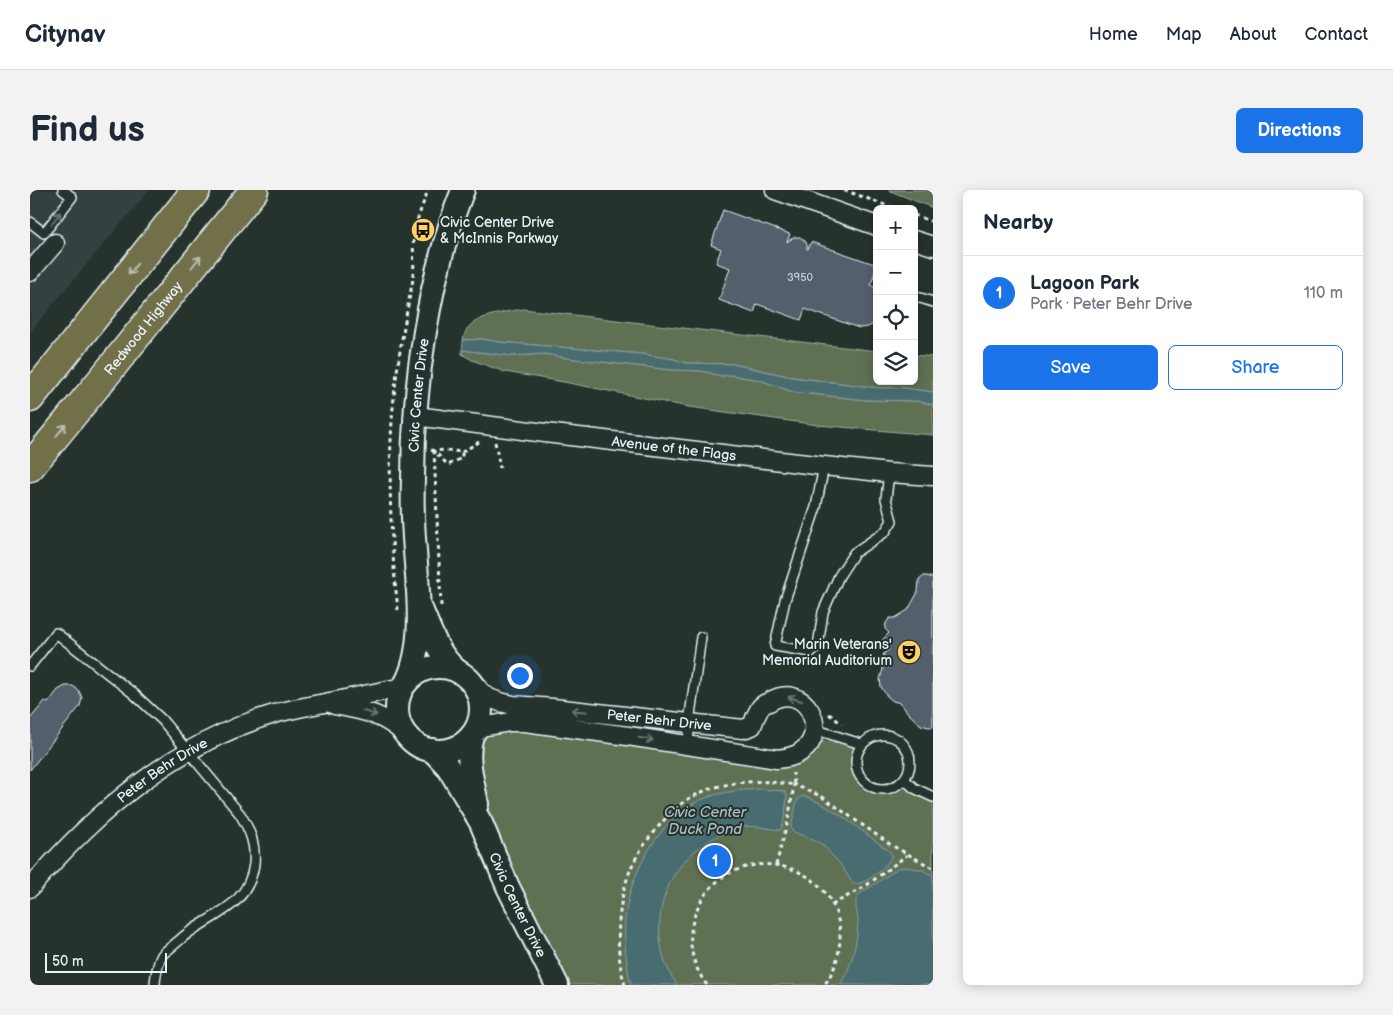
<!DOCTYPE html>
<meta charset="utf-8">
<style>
:root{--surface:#fff;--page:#f2f2f3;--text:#1f2937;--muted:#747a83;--line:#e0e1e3;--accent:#1a73e8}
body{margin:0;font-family:"Balsamiq Sans",sans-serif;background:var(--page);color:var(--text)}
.controls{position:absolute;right:15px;top:15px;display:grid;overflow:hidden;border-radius:8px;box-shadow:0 2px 12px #0003}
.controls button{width:45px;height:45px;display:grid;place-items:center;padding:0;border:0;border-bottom:1px solid var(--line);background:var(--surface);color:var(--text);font:25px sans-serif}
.scale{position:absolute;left:15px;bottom:12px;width:122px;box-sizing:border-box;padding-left:5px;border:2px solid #e8f1f8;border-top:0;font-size:14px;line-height:18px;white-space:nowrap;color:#e8f1f8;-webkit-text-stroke:4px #26332d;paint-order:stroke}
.you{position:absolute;left:489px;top:485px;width:18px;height:18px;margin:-12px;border:4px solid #fff;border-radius:50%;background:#1a73e8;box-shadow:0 0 0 8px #1a73e833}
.badge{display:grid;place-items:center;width:32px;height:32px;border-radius:50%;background:var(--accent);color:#fff;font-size:16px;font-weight:700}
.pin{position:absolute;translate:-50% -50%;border:2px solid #fff;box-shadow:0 1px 5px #0006}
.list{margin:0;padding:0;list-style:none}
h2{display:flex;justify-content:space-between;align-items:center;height:65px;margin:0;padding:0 20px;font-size:21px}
h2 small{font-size:16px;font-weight:400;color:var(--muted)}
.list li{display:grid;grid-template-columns:32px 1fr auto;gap:15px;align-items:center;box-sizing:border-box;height:75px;padding:0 20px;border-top:1px solid var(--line)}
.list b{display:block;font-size:19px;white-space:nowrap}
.list p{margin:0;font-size:16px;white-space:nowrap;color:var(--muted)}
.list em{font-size:16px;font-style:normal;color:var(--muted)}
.actions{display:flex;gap:10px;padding:15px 20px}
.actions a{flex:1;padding:11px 0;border:1px solid var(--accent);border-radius:8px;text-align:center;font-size:18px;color:var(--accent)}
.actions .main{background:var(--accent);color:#fff}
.icon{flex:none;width:28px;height:28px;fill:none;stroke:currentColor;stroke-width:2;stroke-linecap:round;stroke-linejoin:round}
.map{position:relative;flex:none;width:903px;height:795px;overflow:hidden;border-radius:8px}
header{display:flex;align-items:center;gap:30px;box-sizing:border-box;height:70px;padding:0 25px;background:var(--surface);border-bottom:1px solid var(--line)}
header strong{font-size:24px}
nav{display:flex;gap:28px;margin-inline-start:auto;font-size:18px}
.intro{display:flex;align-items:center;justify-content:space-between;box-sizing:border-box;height:120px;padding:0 30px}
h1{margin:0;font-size:35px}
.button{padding:12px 22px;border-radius:8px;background:var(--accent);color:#fff;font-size:18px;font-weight:700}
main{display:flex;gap:30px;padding:0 30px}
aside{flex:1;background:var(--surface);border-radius:8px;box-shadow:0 2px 12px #0003}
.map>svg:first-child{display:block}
.built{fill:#344040}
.green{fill:#5e7052;stroke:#a3b0a5}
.water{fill:#4a6c71;stroke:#89a1a7}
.building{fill:#555e6c;stroke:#e8f1f8}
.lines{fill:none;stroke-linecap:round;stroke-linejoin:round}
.service-casing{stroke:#e8f1f8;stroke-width:12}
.minor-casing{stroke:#e8f1f8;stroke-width:21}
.tertiary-casing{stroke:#e8f1f8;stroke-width:26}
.motorway-casing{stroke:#e8f1f8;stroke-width:31}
.path{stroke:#e8f1f8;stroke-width:3;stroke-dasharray:4 4;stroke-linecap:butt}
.service{stroke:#26332d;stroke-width:9}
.minor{stroke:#26332d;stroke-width:18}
.tertiary{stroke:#26332d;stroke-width:22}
.motorway{stroke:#726f4a;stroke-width:28}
.oneway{stroke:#6a7674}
.oneway2{stroke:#b9bdb2}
.labels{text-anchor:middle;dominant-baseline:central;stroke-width:4;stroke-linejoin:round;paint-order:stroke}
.number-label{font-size:11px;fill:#c3ccd5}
.poi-label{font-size:14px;fill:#e8f1f8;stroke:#26332d;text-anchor:start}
.street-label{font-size:14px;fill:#e8f1f8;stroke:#26332d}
.water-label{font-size:15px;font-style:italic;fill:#a9bcc2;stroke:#26332d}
</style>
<header>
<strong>Citynav</strong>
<nav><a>Home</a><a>Map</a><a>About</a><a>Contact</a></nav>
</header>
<div class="intro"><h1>Find us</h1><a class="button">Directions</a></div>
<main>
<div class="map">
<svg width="903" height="795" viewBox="0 0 903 795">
<rect width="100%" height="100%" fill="#26332d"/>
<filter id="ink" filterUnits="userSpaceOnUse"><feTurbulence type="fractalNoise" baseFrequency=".02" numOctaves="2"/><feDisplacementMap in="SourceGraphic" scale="10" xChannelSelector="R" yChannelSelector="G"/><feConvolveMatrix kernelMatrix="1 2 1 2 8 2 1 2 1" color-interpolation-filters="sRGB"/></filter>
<g filter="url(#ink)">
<path class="built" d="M 0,0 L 119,0 L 0,142 Z"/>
<path class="green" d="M 858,0 L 903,0 L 903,18 Z
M 493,119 L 847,161 L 847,191 L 884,191 L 884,165 L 903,167 L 903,202 L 873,198 L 849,198 L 762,187 L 703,174 L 655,173 L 644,169 L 612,164 L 469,152 L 452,149 L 433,150 C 434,146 435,142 437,139 C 447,125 477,122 493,119 Z
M 432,160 L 482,166 L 515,164 L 537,168 L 642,180 L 672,181 L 691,186 L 701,185 L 730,190 L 763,202 L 837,210 L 887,211 L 903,215 L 903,245 L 788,235 L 659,217 L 534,192 L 475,182 L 442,170 L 432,164 Z
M 458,536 L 747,569 L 785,551 L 831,554 C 812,586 847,614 874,589 L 903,607 L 903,795 L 527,795 L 451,633 L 446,538 Z"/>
<path class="water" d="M 452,149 L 469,152 L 612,164 L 644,169 L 656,173 L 703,174 L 762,187 L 849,198 L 873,198 L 903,202 L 903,215 L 887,211 L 837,210 L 763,202 L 730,190 L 701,185 L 691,186 L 672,181 L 642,180 L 537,168 L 515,164 L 482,166 L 432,160 L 433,150 Z
M 732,599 L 754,601 L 757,605 L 755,626 L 751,640 C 737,639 723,634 709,638 C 688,643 666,657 652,674 C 624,707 622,760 647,795 L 601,795 C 596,774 594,752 595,730 C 598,689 625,637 661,615 C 682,602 708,600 732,599 Z
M 774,606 C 803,616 834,643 859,661 L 862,665 C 859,676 834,696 823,694 L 810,674 L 792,654 L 762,641 L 761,638 L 767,610 Z
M 877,677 L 893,680 L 903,686 L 903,795 L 810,795 C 822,777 827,753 828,732 C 828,725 825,718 826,712 C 826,710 827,707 828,705 L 851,690 L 868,678 Z"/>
<path class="building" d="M 693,20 L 760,44 L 757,52 L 764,47 L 770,47 L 776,52 L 777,55 L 777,59 L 778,59 L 781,52 L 847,75 L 841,95 L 847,99 L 847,132 L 838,137 L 829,138 L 775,119 L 771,130 L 727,114 L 724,123 L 689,110 L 700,78 L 686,73 L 691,59 L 681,55 Z
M 894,386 L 897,386 L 903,388 L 903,387 L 903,537 L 899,537 L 891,535 L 879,524 L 870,513 L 863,511 L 857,506 L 851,497 L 850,489 L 853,479 L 851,472 L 853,469 L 854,463 L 859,460 L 853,454 L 853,449 L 859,443 L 855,439 L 856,433 L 860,428 L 865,428 L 878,420 L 888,402 L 889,390 Z
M 35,496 L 43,496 L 49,501 L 52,508 L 50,516 L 0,580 L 0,529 L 15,511 L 18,513 L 28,500 Z"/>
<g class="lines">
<g class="service-casing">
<path id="service" d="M 0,32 L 14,43 L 42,7 L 33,0
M 884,106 L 903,112
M 794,276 L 786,317 L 755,410 L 745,456 L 781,462 L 788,456 L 793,422 L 809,386 L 824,363 L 855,342 L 862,331 L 856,309 L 859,283
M 0,476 L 26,443 L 104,504 L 132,530 L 210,624 C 220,640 226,655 224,674 C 219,713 189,722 161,741 C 156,744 151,749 146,753 C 142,757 135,761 132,765 C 128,772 125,788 125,795
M 784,539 L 831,554
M826 572a27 27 0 1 1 54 0a27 27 0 1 1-54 0Z
M 658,556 L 660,525 L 671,447
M 874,589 L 884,598 L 903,607"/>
</g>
<g class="minor-casing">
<g id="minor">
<path d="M 745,0 L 847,36"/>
<path d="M 884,50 L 903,56"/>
<path d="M 0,82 L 25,53"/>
<path id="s1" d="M 386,226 L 515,243 L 794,276 L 859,283 L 903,286"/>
<path id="s2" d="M 445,497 L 459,508 L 470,512 L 483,515 L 523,518 L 713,539 L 722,536 C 724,530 727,523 730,518 C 732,515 736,513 739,512 C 776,489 800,542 772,561 C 765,567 756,568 747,569 L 598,546 L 495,532 L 480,532 L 446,538"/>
<path d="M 304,515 C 337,521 353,524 379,547"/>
<path id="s3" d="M 0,698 C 66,621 145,554 244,524 C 261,519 278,516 295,513 C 322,508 348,502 373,497"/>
</g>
</g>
<g class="tertiary-casing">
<g id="tertiary">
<path d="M 392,421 C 401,443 408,464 426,480"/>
<circle cx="409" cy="519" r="42"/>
<path id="s4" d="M 377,491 C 395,454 388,401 385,361 C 383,337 382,313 383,289 C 383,196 398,87 433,0"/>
<path d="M 442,545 C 435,568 443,592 447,614"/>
<path id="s5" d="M 402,560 L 418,577 L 451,633 L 478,697 L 527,795"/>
</g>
</g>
<g class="motorway-casing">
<g id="motorway">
<path d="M 0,208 L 166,0"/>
<path id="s6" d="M 0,277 L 73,188 L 224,0"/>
</g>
</g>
<path class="path" d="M 814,0 L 866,19
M 884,25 L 903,32
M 465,252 L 470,278
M 401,260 L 404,261 L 418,275 L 432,268 L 432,262 L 415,260 L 404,261 L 411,416
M 432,262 L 449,252
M 368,420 C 361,357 358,294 362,231 C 365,183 374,136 383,89 C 385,74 382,58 384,43 C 387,29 393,14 398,0
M 799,524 L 812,534
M 746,675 L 758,631 L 764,595 L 791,606 L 861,655 L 903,678
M 802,715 L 837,695 L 877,665
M 595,795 C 584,760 587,710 602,676 C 610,659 622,643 635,629 C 643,620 653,611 664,606 C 693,590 733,589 764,595 L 763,583
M 677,795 C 663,777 657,753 663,731 C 685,647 807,661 810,745 C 810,764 805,781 794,795"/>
<use href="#service" class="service"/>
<use href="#minor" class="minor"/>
<use href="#tertiary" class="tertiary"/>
<use href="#motorway" class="motorway"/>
</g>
<defs><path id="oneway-shaft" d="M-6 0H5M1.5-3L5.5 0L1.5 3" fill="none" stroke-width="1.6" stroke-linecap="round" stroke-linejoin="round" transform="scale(1.25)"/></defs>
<g class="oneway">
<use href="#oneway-shaft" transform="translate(26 28) rotate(-53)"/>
<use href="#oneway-shaft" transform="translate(765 509) rotate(-162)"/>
<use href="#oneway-shaft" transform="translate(549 521) rotate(-174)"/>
<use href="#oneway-shaft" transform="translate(340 523) rotate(18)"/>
<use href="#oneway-shaft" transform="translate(616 549) rotate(9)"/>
</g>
<g class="oneway2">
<use href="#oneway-shaft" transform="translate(166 72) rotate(-51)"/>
<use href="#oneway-shaft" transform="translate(103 79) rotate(129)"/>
<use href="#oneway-shaft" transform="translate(31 240) rotate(-51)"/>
</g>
</g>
<defs>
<g id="bus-disc" transform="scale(1.25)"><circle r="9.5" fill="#ffd166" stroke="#26332d"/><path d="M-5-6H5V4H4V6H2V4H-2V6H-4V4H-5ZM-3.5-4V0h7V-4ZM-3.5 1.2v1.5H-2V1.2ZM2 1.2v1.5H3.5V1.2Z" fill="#111"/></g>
<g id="theatre-disc" transform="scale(1.25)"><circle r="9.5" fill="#ffd166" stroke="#26332d"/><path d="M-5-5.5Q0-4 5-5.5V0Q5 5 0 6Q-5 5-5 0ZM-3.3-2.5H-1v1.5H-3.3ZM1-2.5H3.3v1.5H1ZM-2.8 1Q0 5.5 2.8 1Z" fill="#111"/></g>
</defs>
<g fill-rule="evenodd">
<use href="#bus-disc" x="393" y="40"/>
<use href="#theatre-disc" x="879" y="462"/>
</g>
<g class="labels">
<g class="number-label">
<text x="770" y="87">3950</text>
</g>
<g class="poi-label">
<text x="410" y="32">Civic Center Drive<tspan x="410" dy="16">&amp; McInnis Parkway</tspan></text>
<text x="862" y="454" text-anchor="end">Marin Veterans'<tspan x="862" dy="16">Memorial Auditorium</tspan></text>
</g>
<g class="street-label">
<text stroke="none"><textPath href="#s6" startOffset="179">Redwood Highway</textPath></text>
<text stroke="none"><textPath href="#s4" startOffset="288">Civic Center Drive</textPath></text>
<text stroke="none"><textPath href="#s1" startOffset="260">Avenue of the Flags</textPath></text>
<text stroke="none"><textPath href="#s2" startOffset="190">Peter Behr Drive</textPath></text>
<text stroke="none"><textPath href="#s3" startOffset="178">Peter Behr Drive</textPath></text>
<text stroke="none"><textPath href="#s5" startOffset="178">Civic Center Drive</textPath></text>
</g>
<g class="water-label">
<text x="675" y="622">Civic Center<tspan x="675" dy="17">Duck Pond</tspan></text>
</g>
</g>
</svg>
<div class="controls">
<button>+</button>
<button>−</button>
<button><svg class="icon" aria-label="locate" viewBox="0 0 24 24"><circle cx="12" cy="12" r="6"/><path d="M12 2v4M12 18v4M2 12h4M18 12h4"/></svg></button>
<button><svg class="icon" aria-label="layers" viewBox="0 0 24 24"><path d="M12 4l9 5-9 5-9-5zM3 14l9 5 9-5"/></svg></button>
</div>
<div class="scale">50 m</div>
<div class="you"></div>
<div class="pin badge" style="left:685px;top:671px">1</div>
</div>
<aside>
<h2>Nearby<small></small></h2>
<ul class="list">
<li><span class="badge">1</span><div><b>Lagoon Park</b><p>Park · Peter Behr Drive</p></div><em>110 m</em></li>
</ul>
<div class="actions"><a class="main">Save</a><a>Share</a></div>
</aside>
</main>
